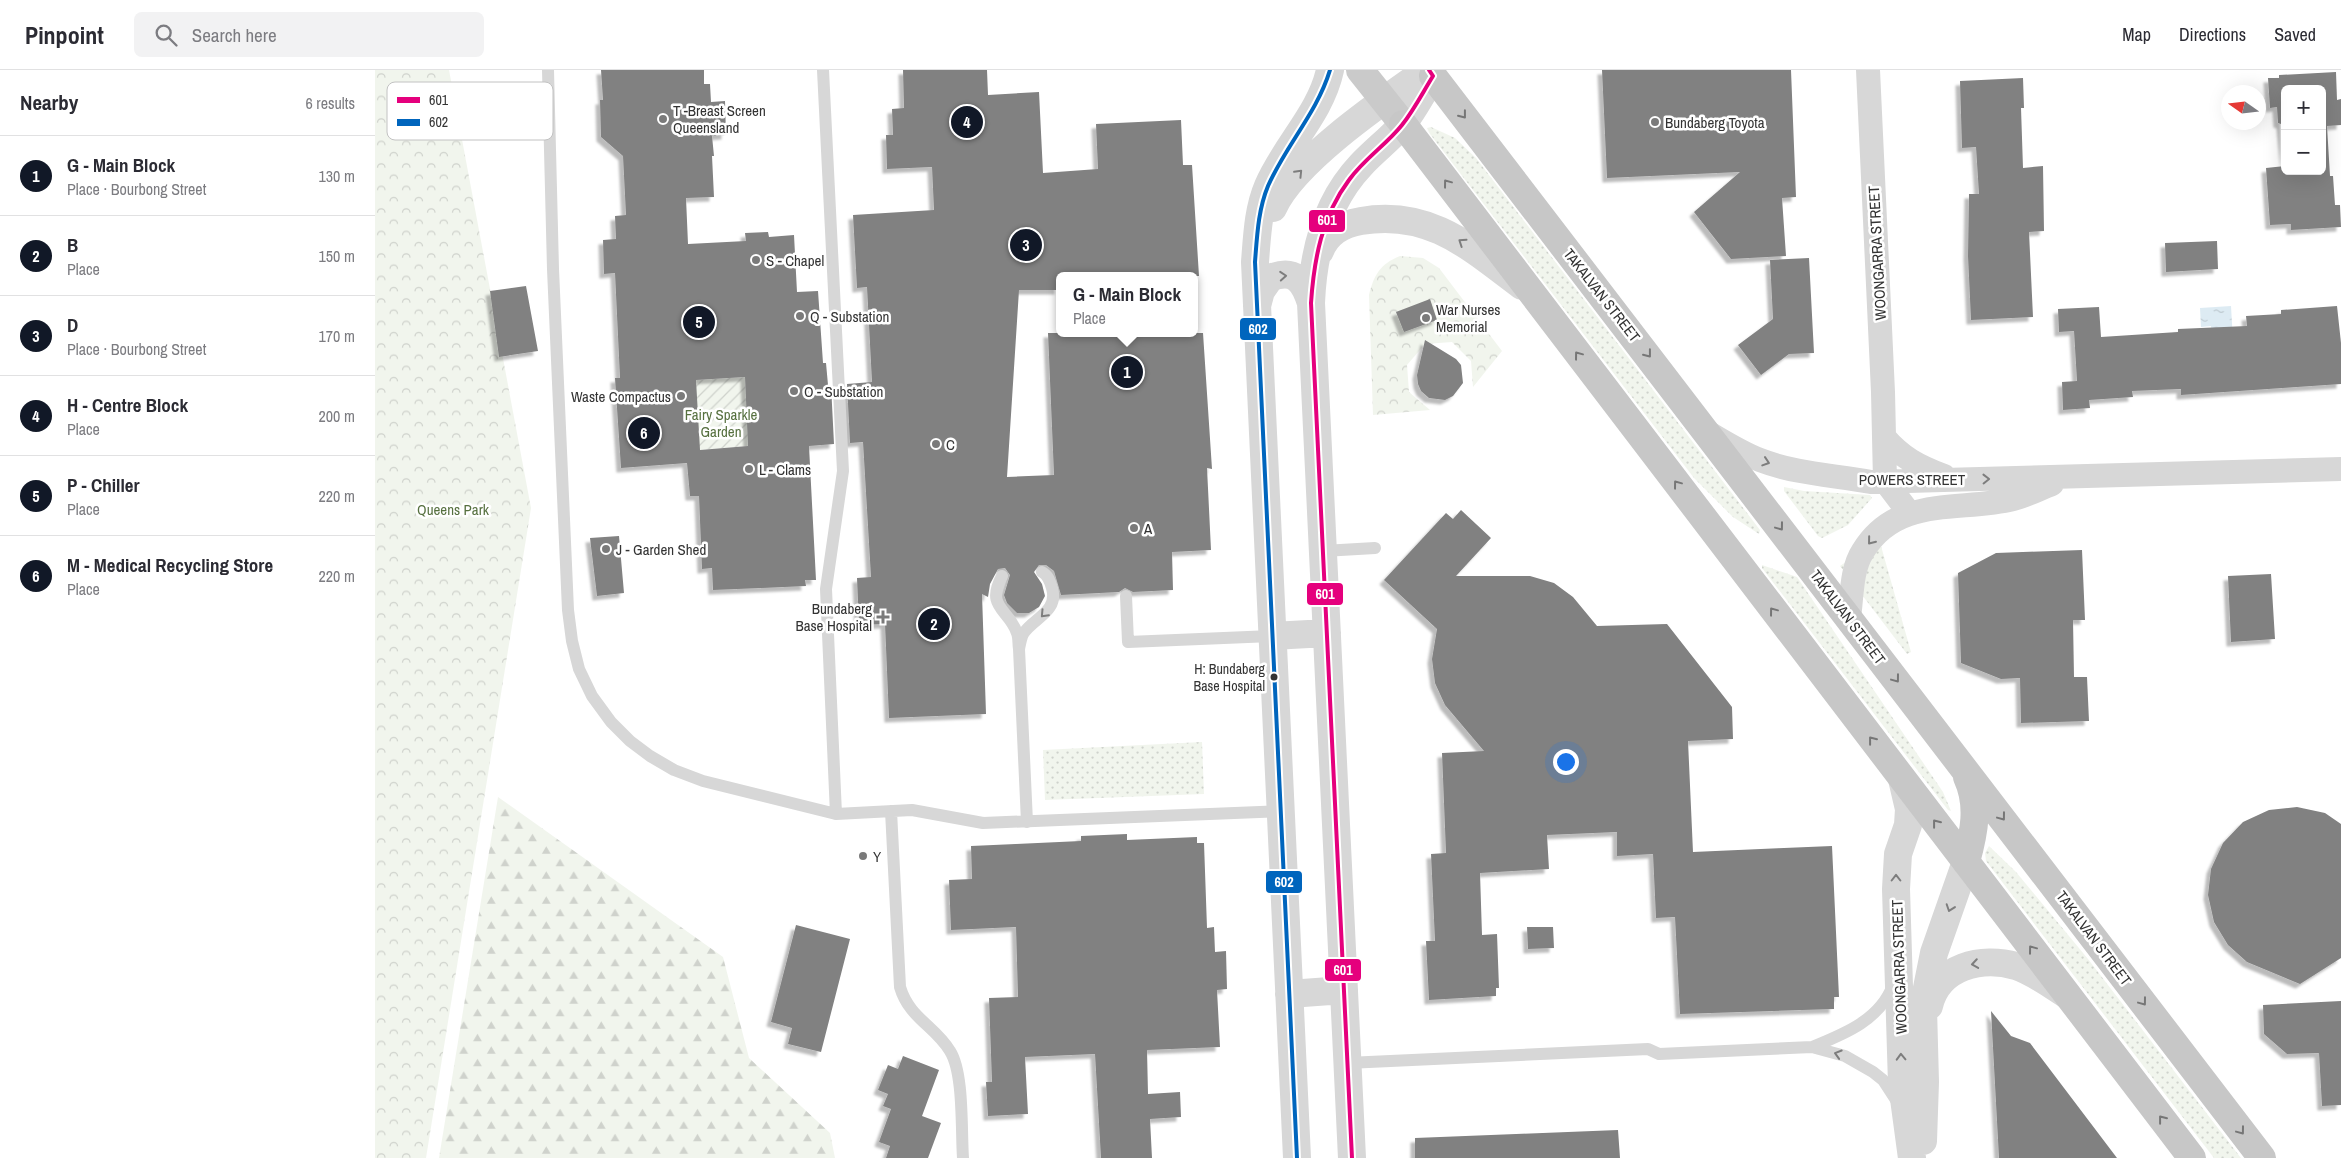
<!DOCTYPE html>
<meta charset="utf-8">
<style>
:root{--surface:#fff;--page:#f2f2f3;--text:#2b2b33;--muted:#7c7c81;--line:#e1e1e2;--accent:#111827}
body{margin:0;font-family:"Archivo Narrow",sans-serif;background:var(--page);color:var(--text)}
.controls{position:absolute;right:15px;top:15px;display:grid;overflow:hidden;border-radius:8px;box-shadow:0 5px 20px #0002}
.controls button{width:45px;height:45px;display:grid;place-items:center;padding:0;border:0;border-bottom:1px solid var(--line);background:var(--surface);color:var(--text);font:25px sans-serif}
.compass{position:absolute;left:1846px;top:15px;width:45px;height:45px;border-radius:50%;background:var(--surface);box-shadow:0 5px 20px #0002;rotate:284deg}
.you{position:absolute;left:1190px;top:691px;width:18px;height:18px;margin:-12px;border:4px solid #fff;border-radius:50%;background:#1a73e8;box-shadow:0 0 0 8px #1a73e833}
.badge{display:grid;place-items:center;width:32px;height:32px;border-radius:50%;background:var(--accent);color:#fff;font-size:16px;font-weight:700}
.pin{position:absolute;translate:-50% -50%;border:2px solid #fff;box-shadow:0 1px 5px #0006}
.popup{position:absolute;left:681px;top:202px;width:142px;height:65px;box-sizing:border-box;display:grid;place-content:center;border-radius:8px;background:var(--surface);filter:drop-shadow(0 1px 4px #0005);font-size:16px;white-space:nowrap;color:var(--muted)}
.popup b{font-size:19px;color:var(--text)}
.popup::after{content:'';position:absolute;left:50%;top:100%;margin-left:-10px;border:10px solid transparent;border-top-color:var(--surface)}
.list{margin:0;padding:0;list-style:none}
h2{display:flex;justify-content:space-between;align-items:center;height:65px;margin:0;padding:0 20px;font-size:21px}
h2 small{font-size:16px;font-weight:400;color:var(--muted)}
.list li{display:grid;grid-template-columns:32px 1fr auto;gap:15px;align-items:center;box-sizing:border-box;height:80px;padding:0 20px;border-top:1px solid var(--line)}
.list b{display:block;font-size:19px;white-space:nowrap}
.list p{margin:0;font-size:16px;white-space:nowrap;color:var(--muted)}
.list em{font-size:16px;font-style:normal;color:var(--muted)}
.icon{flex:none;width:28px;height:28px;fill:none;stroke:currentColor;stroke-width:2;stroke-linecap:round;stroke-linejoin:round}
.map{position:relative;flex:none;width:1966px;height:1088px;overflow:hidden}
header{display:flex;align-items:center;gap:30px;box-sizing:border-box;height:70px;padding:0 25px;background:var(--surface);border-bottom:1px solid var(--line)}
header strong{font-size:24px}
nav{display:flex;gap:28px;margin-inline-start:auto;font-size:18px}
.search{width:350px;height:45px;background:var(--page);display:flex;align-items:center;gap:12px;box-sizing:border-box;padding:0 18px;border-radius:8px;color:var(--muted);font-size:19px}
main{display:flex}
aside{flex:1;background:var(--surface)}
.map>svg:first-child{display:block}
.grass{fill:url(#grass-dots)}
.forest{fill:url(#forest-firs)}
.park{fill:url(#park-crowns)}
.garden{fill:url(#garden-furrows)}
.water{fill:url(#water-ripples)}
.building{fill:#818181;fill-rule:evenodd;filter:url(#shadow)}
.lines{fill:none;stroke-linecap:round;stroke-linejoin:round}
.service{stroke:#d7d7d7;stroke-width:12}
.minor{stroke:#d7d7d7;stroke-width:24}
.tertiary{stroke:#d7d7d7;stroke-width:28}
.primary{stroke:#cacaca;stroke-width:28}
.trunk{stroke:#c7c7c7;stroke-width:28}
.bus-1-casing{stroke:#fff;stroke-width:8}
.bus-2-casing{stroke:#fff;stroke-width:8}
.bus-1{stroke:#e5007d;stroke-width:4}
.bus-2{stroke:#0065bd;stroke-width:4}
.oneway{stroke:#767676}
.oneway2{stroke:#7d7d7d}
.poi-dot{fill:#7a7a7a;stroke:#fff;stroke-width:2}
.bus-dot{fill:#333;stroke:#fff;stroke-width:2}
.labels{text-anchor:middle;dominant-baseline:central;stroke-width:5;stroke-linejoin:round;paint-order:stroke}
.bus-label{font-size:14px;fill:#333;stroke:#fff;text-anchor:end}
.poi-label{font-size:15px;fill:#333;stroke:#fff;text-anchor:start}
.street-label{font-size:15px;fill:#333;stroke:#fff}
.park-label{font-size:15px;fill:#56703f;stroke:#fff}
.key{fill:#fff;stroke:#c2c2c2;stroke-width:1}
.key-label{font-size:14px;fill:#333}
.line-badge{stroke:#fff;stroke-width:2}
.badge-label{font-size:14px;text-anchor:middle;font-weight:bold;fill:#fff}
</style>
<header>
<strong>Pinpoint</strong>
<div class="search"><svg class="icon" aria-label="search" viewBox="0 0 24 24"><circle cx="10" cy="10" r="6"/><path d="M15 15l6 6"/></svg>Search here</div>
<nav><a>Map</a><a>Directions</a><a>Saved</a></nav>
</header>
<main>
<aside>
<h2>Nearby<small>6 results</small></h2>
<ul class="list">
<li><span class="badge">1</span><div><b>G - Main Block</b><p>Place · Bourbong Street</p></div><em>130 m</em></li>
<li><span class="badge">2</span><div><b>B</b><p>Place</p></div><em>150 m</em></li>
<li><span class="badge">3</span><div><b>D</b><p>Place · Bourbong Street</p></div><em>170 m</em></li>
<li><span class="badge">4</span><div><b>H - Centre Block</b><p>Place</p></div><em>200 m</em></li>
<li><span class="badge">5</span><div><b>P - Chiller</b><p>Place</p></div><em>220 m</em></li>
<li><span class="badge">6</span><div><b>M - Medical Recycling Store</b><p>Place</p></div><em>220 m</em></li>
</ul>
</aside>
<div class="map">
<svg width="1966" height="1088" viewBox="0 0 1966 1088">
<defs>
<pattern id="grass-dots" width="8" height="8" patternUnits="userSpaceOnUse" patternTransform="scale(1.25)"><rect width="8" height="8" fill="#f1f5ed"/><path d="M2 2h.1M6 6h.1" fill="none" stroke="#cfd2cc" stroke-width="1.8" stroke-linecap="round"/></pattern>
<pattern id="forest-firs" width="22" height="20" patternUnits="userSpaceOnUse" patternTransform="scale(1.25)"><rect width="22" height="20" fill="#f1f5ed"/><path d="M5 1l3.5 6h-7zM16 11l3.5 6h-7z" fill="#cfd2cc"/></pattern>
<pattern id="park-crowns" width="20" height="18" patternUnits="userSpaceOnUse" patternTransform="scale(1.25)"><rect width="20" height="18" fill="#f1f5ed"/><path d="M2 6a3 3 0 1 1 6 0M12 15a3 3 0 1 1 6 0" fill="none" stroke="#cfd2cc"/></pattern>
<pattern id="garden-furrows" width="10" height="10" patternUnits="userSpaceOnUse" patternTransform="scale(1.25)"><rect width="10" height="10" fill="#f1f5ed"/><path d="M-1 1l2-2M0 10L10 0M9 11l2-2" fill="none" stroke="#cfd2cc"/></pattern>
<pattern id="water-ripples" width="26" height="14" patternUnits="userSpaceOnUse" patternTransform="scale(1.25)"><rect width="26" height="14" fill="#ddebf3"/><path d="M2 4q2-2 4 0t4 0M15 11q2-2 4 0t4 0" fill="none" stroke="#becad1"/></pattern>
<filter id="shadow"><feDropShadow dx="-4.5" dy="4.5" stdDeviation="1" flood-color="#0004"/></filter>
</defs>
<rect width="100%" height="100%" fill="#fff"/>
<path class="grass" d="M 1056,57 L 1080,68 L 1101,88 L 1385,460 L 1384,464 L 1358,447 L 1319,408 L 1055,64 L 1052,58 Z
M 1409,417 L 1429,421 L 1495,425 L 1497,428 L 1473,455 L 1447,468 L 1443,466 L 1409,421 Z
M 1506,476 L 1536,582 L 1532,584 L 1465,496 L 1487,481 Z
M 1387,495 L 1422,507 L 1568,722 L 1576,741 L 1573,740 L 1387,498 Z
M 827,672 L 829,724 L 670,730 L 668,680 Z
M 1614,776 L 1641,802 L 1713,889 L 1866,1088 L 1839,1088 L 1611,791 L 1610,783 Z"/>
<path class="forest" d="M 123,727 L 348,887 L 374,988 L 455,1063 L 460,1088 L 64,1088 Z"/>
<path class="park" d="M 0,0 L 74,0 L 156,438 L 51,1088 L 0,1088 Z
M 1025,186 L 1048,188 L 1064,198 L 1127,281 L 1098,317 L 1096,291 L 1077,272 L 1050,274 L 1032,295 L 1034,322 L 1055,340 L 998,345 L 994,225 C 999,205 1005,194 1025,186 Z"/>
<path class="garden" d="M 370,307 L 374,376 L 312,381 L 321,310 Z"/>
<path class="water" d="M 1856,236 L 1858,271 L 1837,273 L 1836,256 L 1826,257 L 1825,238 Z"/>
<path class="building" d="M 226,0 L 329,0 L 329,14 L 335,14 L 336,32 L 350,31 L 351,65 L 337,66 L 339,86 L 337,86 L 339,127 L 311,128 L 313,174 L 371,171 L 370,163 L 393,162 L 394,167 L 419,165 L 422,222 L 443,221 L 448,293 L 451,293 L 453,315 L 456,315 L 459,374 L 434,376 L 441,510 L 430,510 L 431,516 L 338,520 L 337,498 L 327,499 L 324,426 L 315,426 L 312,393 L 246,398 L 240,308 L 245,308 L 240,203 L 229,204 L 228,170 L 241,169 L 240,146 L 251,145 L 248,86 L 226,67 L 225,30 L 228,30 ZM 370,307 L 373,376 L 325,380 L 321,310 Z
M 528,0 L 612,0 L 613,25 L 664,22 L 668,103 L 723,99 L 721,54 L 806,50 L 808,95 L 817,95 L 824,206 L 684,206 L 684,220 L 644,220 L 632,407 L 679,405 L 673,263 L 828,263 L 837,399 L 832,398 L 836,480 L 797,482 L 798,520 L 758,522 L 750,518 L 744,522 L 686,525 L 679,501 L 671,495 L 664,495 L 659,502 L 667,514 L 670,526 L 664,537 L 654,543 L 642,543 L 632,533 L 629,525 L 635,505 L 630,498 L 623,499 L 615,514 L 613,527 L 607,524 L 611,644 L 514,648 L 510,554 L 484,555 L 482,508 L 496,507 L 488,372 L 475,373 L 472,314 L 497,312 L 492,217 L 482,218 L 478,145 L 559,140 L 557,97 L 512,99 L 511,65 L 518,65 L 517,39 L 529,38 Z
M 1227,0 L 1416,0 L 1421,127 L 1407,128 L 1411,186 L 1356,189 L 1319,142 L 1365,102 L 1232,108 Z
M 1961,2 L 1962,30 L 1966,29 L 1966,55 L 1952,56 L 1955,106 L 1958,106 L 1960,135 L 1965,135 L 1966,157 L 1916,160 L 1916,154 L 1895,155 L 1891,98 L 1910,96 L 1906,54 L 1903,53 L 1902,37 L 1895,38 L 1893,8 L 1904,8 L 1904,5 ZM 1910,19 L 1947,19 L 1947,101 L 1910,101 Z
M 1648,8 L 1649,38 L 1646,38 L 1648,98 L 1668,96 L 1669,161 L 1654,162 L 1658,247 L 1596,250 L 1593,186 L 1594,124 L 1604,124 L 1601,77 L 1587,78 L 1585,11 Z
M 1842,171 L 1843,199 L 1791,202 L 1790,173 Z
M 1434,188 L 1439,283 L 1414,284 L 1386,305 L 1363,275 L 1398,249 L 1395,190 Z
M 151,216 L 163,281 L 124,287 L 115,221 Z
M 1055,229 L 1062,250 L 1029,262 L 1021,242 Z
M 1962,236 L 1966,273 L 1966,314 L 1806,325 L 1806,319 L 1757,321 L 1758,327 L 1714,330 L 1715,338 L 1688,340 L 1687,312 L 1702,311 L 1699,261 L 1684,262 L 1683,239 L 1724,237 L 1726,267 L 1803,262 L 1803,259 L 1872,256 L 1871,246 L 1906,244 L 1906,240 Z
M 1050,270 L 1081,289 L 1086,295 L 1088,313 L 1078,326 L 1070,330 L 1054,328 L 1046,321 L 1043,314 L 1042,305 Z
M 1086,440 L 1116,468 L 1081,506 L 1155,506 L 1179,513 L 1198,527 L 1222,556 L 1292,554 L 1357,637 L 1358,669 L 1313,671 L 1318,782 L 1457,776 L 1464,927 L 1459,927 L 1459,939 L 1305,944 L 1300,847 L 1281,848 L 1278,784 L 1242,786 L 1242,762 L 1172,765 L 1174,799 L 1105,803 L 1107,865 L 1122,864 L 1124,918 L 1121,918 L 1121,926 L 1054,930 L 1051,871 L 1060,871 L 1056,784 L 1071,783 L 1067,683 L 1109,681 L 1070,635 L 1060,613 L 1057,589 L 1062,559 L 1009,510 L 1071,443 L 1078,449 Z
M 244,466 L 249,523 L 222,526 L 215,468 Z
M 1707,480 L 1710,550 L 1698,550 L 1699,607 L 1712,607 L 1714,651 L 1646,653 L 1645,608 L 1626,609 L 1586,593 L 1583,503 L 1621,483 Z
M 1896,504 L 1900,569 L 1856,572 L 1853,506 Z
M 1922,737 L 1950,743 L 1966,754 L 1966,888 L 1925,914 L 1872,892 L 1853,875 L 1839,852 L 1833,825 L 1836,799 L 1848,773 L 1868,752 L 1894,740 Z
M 752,764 L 752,770 L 822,767 L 822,773 L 829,773 L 832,858 L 839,857 L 840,882 L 851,881 L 852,919 L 842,920 L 845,977 L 772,980 L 773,1024 L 805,1022 L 806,1047 L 775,1049 L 777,1088 L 726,1088 L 720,984 L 650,987 L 653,1044 L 613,1046 L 611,1012 L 617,1012 L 614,928 L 643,927 L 641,857 L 576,860 L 574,810 L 597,809 L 596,776 L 706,771 L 706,766 Z
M 421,855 L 475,869 L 446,982 L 413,974 L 417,958 L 396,952 Z
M 1152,857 L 1178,857 L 1179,878 L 1153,879 Z
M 1966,931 L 1966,1035 L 1947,1036 L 1944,983 L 1912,984 L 1889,964 L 1888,935 Z
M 1616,941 L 1636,966 L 1655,973 L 1742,1088 L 1624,1088 Z
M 528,986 L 564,1000 L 547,1046 L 566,1053 L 553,1088 L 511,1088 L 515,1076 L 504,1072 L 516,1039 L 508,1036 L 513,1024 L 503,1020 L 513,995 L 523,999 Z
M 1243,1060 L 1245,1088 L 1040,1088 L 1040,1068 Z"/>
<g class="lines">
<path class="service" d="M 173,0 L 178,199 L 193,540 L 197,571 L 204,599 L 217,626 L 236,652 L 255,671 L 275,686 L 299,700 L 328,711 L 461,744 L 537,740 L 608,753 L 907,741
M 448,0 L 468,401 L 451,519 L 461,744
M 948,481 L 1000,478
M 627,506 C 610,538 634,539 642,563 C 644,568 643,574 644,579 C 645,574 646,568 648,564 C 658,548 684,542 677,518 C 675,511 673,505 667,502
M 751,526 L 753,572 L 897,566
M 644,579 L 652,752
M 516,741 L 525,917 C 534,948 560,956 575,981 C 589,1003 586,1060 588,1088
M 1437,977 C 1469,964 1505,950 1518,915
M 972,993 L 1273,979 L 1284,984 L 1437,977 L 1470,986 L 1498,1002 L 1508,1010 L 1521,1030"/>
<path class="minor" d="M 1493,0 L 1508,322 L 1510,411 L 1535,444
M 1334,363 C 1351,373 1367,383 1385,390 C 1421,404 1459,405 1496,412 L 1966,399
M 1509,367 C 1527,388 1543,396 1569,406
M 1474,548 C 1477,527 1476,499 1488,481 C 1522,425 1585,442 1638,429 C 1651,426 1664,419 1677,414"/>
<path class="tertiary" d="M 898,138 C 919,91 1009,30 1052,0
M 945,181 C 952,163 967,154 986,151 C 1055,139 1096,178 1147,216
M 882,236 L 886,221 L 895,208 C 920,198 929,211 936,233
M 897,566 L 952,563
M 1527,709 L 1534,739 L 1533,755 L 1523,784 L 1521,819 L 1527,1014 L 1537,1088
M 914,924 L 969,920
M 1554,936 C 1563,896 1607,886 1641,896 C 1659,902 1676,915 1692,925
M 1548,1071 L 1550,1012 L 1548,938 L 1559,883 L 1591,792
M 922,1088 L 880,192 C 882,167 883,139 893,116 C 910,76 946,43 955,0
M 977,1088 L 936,233 C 938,182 950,133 986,95 C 999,81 1015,69 1027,55 C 1039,40 1048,22 1058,6"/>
<path class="primary" d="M 985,0 L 1028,54"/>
<path class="trunk" d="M 1058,6 L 1887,1088
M 1028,54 L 1817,1088
M 1591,792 C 1599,763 1605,735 1592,707"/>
<g class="bus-1-casing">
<path id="bus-1" d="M 977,1088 L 936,233 C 939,189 947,146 974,110 C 989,89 1011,75 1027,55 C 1039,40 1048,22 1058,6 L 1054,0"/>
</g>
<g class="bus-2-casing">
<path id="bus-2" d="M 922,1088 L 880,192 C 882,167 883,140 893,116 C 911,75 942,43 955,0"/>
</g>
<use href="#bus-1" class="bus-1"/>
<use href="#bus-2" class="bus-2"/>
</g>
<defs><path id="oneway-chevron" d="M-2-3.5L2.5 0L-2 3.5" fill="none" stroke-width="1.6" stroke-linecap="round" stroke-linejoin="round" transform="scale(1.25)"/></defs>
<g class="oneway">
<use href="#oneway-chevron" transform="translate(1088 45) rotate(52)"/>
<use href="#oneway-chevron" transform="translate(1072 113) rotate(-127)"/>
<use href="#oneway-chevron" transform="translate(1273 284) rotate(52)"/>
<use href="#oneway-chevron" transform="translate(1203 285) rotate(-127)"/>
<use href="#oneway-chevron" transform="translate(1302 414) rotate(-127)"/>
<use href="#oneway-chevron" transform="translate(1405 457) rotate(53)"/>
<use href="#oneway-chevron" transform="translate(1398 541) rotate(-127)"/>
<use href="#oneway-chevron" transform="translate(1521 609) rotate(53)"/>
<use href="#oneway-chevron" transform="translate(1497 670) rotate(-128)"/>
<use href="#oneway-chevron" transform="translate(1627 747) rotate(53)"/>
<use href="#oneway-chevron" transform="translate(1561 753) rotate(-128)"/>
<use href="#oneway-chevron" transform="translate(1657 879) rotate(-127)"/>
<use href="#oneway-chevron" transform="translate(1768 932) rotate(53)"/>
<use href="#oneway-chevron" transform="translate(1787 1049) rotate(-128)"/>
<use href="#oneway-chevron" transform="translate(1866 1061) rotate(53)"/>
</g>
<g class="oneway2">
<use href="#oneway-chevron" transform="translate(924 103) rotate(-46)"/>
<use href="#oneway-chevron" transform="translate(1087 172) rotate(-146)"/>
<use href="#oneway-chevron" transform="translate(908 206) rotate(-4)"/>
<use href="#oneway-chevron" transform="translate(1391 392) rotate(18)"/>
<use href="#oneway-chevron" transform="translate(1611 409) rotate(-1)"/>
<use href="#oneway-chevron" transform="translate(1496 471) rotate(129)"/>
<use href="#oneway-chevron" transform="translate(669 544) rotate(133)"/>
<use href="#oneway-chevron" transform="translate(1521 808) rotate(-90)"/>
<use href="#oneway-chevron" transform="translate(1575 838) rotate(109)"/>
<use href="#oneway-chevron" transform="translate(1600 894) rotate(171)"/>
<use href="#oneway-chevron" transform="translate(1463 984) rotate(-163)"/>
<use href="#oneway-chevron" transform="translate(1526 987) rotate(-92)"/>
</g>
<g class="poi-dot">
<circle cx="288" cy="49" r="5"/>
<circle cx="1280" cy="52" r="5"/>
<circle cx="381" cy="190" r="5"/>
<circle cx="425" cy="246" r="5"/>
<circle cx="1051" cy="248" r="5"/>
<circle cx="419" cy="321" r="5"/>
<circle cx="306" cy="326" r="5"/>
<circle cx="561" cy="374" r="5"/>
<circle cx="374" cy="399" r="5"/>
<circle cx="759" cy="458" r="5"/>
<circle cx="231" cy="479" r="5"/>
<path d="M505.5 539.5h5v5h5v5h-5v5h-5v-5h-5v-5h5z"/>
<circle cx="488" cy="786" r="5"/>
</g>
<circle class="bus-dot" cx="899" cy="607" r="4.5"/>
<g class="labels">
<g class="bus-label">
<text x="890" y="599">H: Bundaberg<tspan x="890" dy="17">Base Hospital</tspan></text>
</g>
<g class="poi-label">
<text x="298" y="40">T -Breast Screen<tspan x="298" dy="17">Queensland</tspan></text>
<text x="1290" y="52">Bundaberg Toyota</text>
<text x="391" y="190">S - Chapel</text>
<text x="1061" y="239">War Nurses<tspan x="1061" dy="17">Memorial</tspan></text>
<text x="435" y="246">Q - Substation</text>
<text x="429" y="321">O - Substation</text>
<text x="296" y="326" text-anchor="end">Waste Compactus</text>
<text x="571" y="374">C</text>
<text x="384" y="399">L - Clams</text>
<text x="769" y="458">A</text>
<text x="241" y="479">J - Garden Shed</text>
<text x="497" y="538" text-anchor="end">Bundaberg<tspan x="497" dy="17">Base Hospital</tspan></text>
<text x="498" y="786">Y</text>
</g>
<g class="street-label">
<text transform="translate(1502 183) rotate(-93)">WOONGARRA STREET</text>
<text transform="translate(1227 225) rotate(52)">TAKALVAN STREET</text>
<text x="1537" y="409">POWERS STREET</text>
<text transform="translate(1473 547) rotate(53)">TAKALVAN STREET</text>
<text transform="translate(1719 868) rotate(53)">TAKALVAN STREET</text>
<text transform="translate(1524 897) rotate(-92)">WOONGARRA STREET</text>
</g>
<g class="park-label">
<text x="346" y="344">Fairy Sparkle<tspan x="346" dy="17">Garden</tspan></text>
<text x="78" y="439">Queens Park</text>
</g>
</g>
<rect x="12" y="12" width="166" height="58" rx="8" class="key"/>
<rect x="22" y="27" width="23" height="6" fill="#e5007d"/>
<rect x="22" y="49" width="23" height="7" fill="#0065bd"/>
<g class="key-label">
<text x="54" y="35">601</text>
<text x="54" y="57">602</text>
</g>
<g class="line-badge">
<rect x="933" y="139" width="38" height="24" rx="5" fill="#e5007d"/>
<rect x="864" y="247" width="38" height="24" rx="5" fill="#0065bd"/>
<rect x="931" y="512" width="38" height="24" rx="5" fill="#e5007d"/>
<rect x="890" y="800" width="38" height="24" rx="5" fill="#0065bd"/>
<rect x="949" y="888" width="38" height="24" rx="5" fill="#e5007d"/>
</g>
<g class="badge-label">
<text x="952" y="155">601</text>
<text x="883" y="264">602</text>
<text x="950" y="529">601</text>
<text x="909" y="817">602</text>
<text x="968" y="905">601</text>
</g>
</svg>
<div class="controls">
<button>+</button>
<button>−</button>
</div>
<svg class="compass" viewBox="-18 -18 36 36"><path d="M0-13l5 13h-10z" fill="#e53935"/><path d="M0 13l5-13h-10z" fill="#7c7c81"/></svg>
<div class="you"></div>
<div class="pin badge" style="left:752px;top:302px">1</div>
<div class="popup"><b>G - Main Block</b>Place</div>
<div class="pin badge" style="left:559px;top:554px">2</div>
<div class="pin badge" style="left:651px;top:175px">3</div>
<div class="pin badge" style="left:592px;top:52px">4</div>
<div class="pin badge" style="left:324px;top:252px">5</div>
<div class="pin badge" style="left:269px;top:363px">6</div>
</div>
</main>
